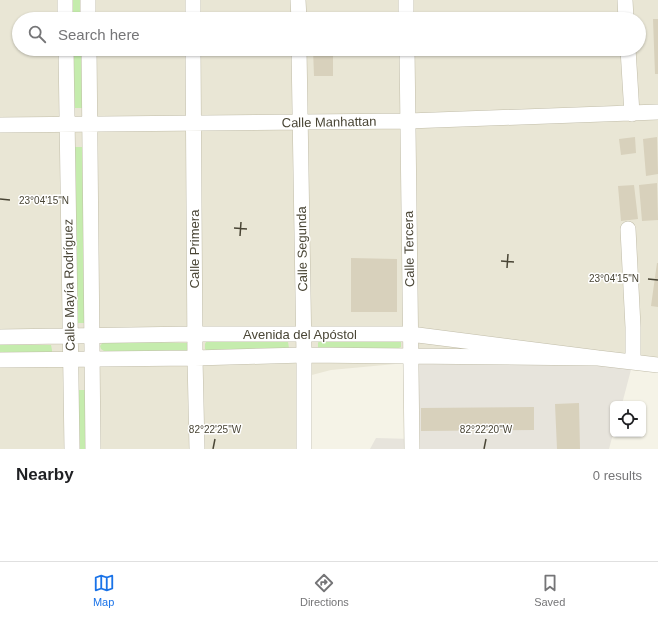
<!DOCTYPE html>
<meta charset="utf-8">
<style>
:root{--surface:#fff;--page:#f6f6f6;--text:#202124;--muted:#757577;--line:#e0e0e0;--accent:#1a73e8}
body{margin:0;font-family:Arial,sans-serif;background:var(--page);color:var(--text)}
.controls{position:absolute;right:12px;bottom:12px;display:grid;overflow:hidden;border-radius:6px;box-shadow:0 1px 3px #0004}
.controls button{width:36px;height:36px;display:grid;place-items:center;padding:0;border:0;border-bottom:1px solid var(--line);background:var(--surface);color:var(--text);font:20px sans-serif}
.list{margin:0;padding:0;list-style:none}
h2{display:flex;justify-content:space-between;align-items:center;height:52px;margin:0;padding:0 16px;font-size:17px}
h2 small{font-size:13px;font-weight:400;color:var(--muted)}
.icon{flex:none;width:22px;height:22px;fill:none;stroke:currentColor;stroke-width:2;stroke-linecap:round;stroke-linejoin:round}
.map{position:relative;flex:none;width:658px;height:449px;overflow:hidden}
.search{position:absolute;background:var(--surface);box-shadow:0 1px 3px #0004;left:12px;right:12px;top:12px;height:44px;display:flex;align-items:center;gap:10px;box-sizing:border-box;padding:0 14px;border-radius:22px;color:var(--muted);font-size:15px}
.sheet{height:112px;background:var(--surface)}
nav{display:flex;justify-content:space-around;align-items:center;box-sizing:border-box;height:56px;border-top:1px solid var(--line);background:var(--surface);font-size:11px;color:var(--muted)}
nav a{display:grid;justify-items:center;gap:2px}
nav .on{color:var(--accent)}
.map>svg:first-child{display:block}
.residential{fill:#e9e6d5;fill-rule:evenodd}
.industrial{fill:#e7e4dc}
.green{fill:#c5ecad}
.building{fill:#d8d1bc}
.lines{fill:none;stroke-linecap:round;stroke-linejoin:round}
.minor-casing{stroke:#c1bda9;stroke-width:16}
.minor{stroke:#fff;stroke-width:15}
.ticks{fill:none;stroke:#494535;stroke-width:1.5}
.labels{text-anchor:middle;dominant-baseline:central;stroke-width:3;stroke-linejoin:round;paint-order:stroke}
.street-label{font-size:13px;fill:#494535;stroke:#fff}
.ticks-label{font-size:10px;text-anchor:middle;fill:#494535;stroke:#fff;stroke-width:3;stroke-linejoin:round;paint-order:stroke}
</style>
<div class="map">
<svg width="658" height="449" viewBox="0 0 658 449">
<rect width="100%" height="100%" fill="#f5f3e7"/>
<path class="residential" d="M 0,0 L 658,0 L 658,368 L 438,360 L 331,370 L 304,377 L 300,449 L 0,449 ZM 19,19 L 639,19 L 639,49 L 19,49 Z"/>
<path class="industrial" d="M 411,356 L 633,362 L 622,404 L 613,404 L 613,434 L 609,449 L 370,449 L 376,438 L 412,439 Z"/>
<path class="green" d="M 71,0 L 83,0 L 83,19 L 71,19 Z
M 71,49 L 83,49 L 84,108 L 72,108 Z
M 74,147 L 86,147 L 87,323 L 75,323 Z
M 286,340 L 288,342 L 289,348 L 207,351 L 205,349 L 205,344 L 206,342 Z
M 104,341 L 187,343 L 190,344 L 192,347 L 187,352 L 104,351 L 101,349 L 100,346 Z
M 319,341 L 401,341 L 401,347 L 399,348 L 319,350 L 318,348 L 318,343 Z
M 0,345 L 51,345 L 52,350 L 52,353 L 0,354 Z
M 76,390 L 88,390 L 89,449 L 77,449 Z"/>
<path class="building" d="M 653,19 L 658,19 L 658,74 L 655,74 Z
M 313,49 L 333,49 L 333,76 L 314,76 Z
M 635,137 L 636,153 L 621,155 L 619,139 Z
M 657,137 L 658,174 L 646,176 L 643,139 Z
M 657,183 L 658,220 L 642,221 L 639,185 Z
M 634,185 L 638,219 L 621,221 L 618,186 Z
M 351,258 L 397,259 L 397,312 L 351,312 Z
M 657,263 L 658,263 L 658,307 L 651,306 Z
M 579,403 L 580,449 L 557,449 L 555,404 Z
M 534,407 L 534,430 L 421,431 L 421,408 Z"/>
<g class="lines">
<g class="minor-casing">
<path id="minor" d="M 65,0 L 65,19
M 88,0 L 88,19
M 298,0 L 299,19
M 406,0 L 406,19
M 625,0 L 626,19
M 193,19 L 193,0
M 66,49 L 72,449
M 89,49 L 93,449
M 193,49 L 195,358 L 197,449
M 299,49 L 304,355 L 304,449
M 407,49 L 412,449
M 628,49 L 632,114
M 0,125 L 408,121 L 658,112
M 628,229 L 633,327 L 633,362
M 0,337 L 195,334 L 410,334 L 598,358 L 304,355 L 195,358 L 0,360
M 598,358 L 658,365"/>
</g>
<use href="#minor" class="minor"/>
</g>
<path class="ticks" d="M 0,199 L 10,200M 234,228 L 247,229M 240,236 L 241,222M 501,261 L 514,262M 507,268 L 508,254M 648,279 L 658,280M 213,449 L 215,439M 484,449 L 486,439"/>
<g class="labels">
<g class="street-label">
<text transform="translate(329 122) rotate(-1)">Calle Manhattan</text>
<text transform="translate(194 249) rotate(-90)">Calle Primera</text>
<text transform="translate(302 249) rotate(-91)">Calle Segunda</text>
<text transform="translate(409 249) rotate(-91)">Calle Tercera</text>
<text transform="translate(69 285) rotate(-91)">Calle Mayía Rodríguez</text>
<text x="300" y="334">Avenida del Apóstol</text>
</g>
</g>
<g class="ticks-label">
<text x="44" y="204">23°04'15"N</text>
<text x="614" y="282">23°04'15"N</text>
<text x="215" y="433">82°22'25"W</text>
<text x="486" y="433">82°22'20"W</text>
</g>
</svg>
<div class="controls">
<button><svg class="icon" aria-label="locate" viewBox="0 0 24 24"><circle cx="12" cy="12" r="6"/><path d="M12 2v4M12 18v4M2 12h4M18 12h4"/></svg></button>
</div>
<div class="search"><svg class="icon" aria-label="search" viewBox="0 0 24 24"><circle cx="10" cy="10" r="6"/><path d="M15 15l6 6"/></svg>Search here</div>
</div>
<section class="sheet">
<h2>Nearby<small>0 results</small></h2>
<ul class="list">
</ul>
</section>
<nav>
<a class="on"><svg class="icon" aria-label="map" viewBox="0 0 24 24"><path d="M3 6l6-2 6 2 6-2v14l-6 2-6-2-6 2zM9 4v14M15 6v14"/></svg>Map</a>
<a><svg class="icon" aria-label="directions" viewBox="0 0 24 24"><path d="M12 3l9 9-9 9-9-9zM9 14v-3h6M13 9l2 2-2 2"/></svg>Directions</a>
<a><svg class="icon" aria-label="saved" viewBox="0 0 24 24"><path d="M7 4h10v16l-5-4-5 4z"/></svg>Saved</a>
</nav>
